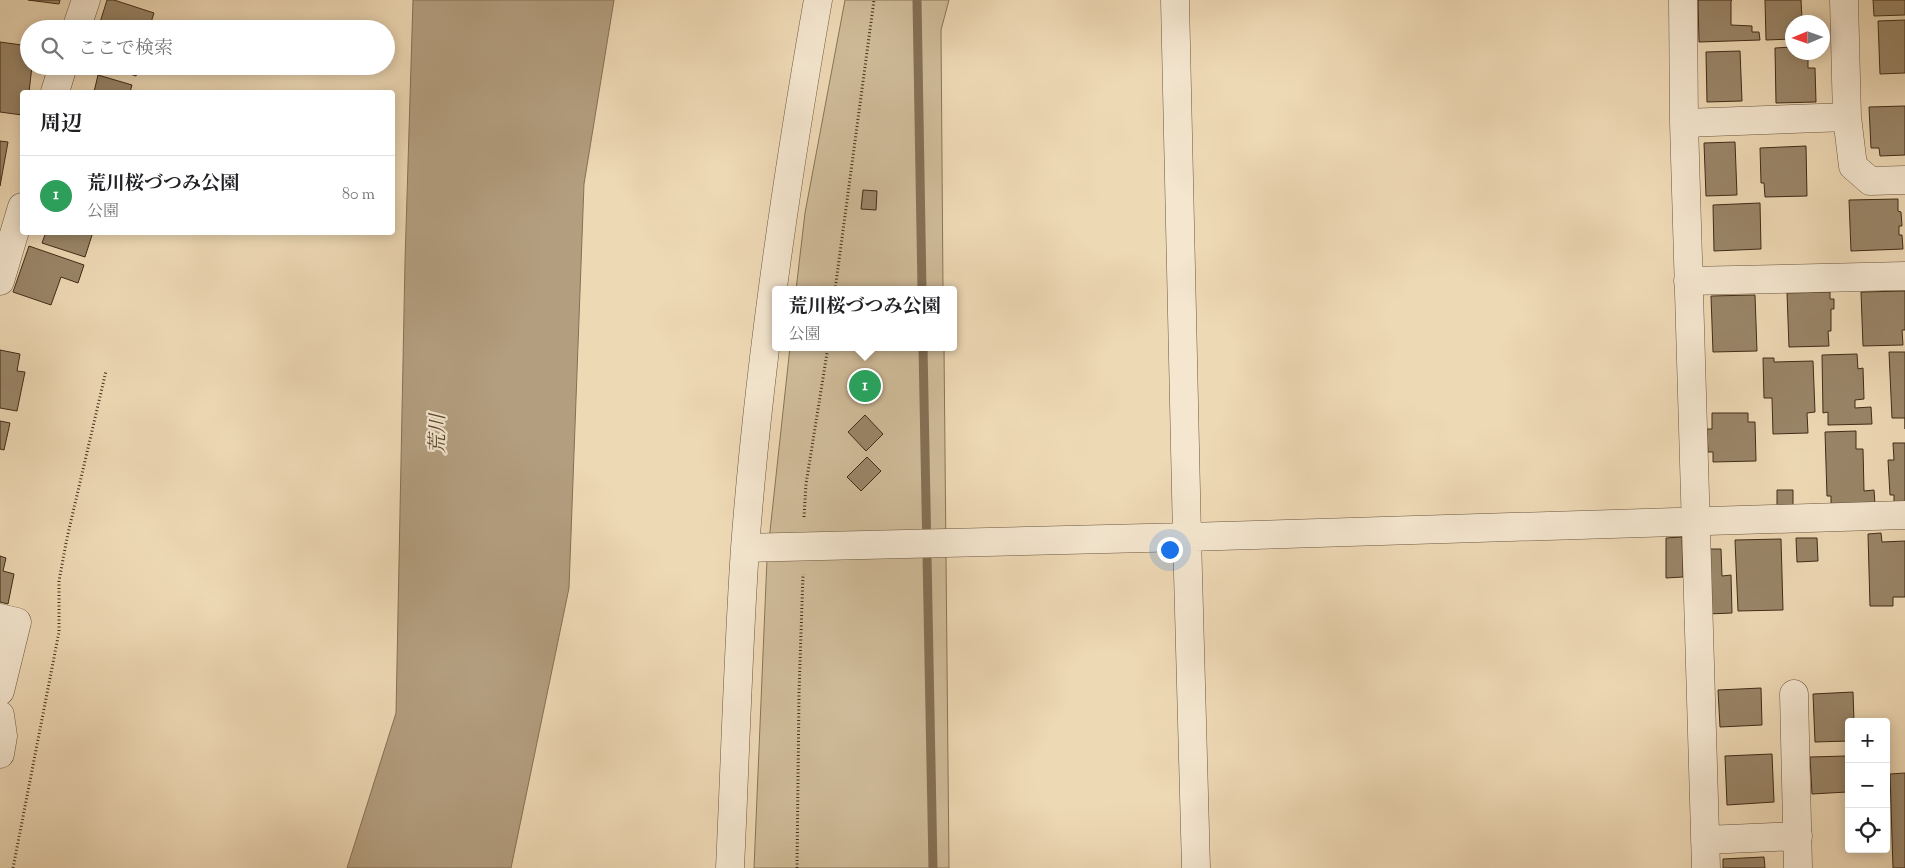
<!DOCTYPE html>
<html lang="ja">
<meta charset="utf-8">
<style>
:root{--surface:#fff;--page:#f6f6f6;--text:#202124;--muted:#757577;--line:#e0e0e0;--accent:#111827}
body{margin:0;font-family:"Sorts Mill Goudy","Noto Serif JP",serif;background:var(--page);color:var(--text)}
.controls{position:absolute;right:15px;bottom:15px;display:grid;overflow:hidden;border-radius:5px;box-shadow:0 2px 12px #0003}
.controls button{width:45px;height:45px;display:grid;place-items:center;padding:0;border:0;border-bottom:1px solid var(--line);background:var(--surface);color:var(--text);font:25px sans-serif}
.compass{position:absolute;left:1785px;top:15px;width:45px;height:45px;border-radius:50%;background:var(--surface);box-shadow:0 2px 12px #0003;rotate:268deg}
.you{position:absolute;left:1169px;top:549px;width:18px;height:18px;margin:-12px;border:4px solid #fff;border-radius:50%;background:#1a73e8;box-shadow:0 0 0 8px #1a73e833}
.badge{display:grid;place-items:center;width:32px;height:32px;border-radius:50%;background:var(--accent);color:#fff;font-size:16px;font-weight:700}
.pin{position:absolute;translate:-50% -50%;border:2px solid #fff;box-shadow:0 1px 5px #0006}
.popup{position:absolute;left:772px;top:286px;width:185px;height:65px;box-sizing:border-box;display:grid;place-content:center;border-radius:5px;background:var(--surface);filter:drop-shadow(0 1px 4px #0005);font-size:16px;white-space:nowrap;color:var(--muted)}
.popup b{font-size:19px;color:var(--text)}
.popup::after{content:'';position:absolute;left:50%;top:100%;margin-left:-10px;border:10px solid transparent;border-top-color:var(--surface)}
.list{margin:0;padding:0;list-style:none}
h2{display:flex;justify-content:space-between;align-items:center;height:65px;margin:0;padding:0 20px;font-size:21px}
h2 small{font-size:16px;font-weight:400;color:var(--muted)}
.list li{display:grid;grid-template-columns:32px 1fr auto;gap:15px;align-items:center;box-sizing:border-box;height:80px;padding:0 20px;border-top:1px solid var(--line)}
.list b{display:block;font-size:19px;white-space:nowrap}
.list p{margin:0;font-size:16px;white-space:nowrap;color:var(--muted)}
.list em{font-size:16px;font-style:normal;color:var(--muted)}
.icon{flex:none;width:28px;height:28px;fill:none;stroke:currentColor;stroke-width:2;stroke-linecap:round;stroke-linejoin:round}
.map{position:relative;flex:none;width:1905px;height:868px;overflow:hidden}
.search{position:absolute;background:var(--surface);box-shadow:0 2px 12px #0003;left:20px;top:20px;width:375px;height:55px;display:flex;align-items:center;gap:12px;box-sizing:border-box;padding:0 18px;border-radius:28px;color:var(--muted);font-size:19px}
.panel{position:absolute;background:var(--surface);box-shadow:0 2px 12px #0003;left:20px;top:90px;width:375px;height:145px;border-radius:5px}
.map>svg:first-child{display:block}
.green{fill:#d0bc9a;stroke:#887458}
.water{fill:#b39e7f;stroke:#857055}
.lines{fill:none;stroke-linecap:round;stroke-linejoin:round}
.stream{stroke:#857055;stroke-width:9}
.building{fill:#9a8669;stroke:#402c17}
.minor-casing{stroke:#6c573e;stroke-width:29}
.path{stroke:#402c17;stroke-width:3;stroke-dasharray:1 2.5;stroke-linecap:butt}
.minor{stroke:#f4e6cf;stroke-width:28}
.labels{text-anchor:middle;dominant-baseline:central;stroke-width:4.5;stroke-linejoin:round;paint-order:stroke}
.water-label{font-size:20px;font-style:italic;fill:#5d4831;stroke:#f4e6cf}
</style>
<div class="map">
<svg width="1905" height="868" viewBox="0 0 1905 868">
<rect width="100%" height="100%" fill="#eed9b5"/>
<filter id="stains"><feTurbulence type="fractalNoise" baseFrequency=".004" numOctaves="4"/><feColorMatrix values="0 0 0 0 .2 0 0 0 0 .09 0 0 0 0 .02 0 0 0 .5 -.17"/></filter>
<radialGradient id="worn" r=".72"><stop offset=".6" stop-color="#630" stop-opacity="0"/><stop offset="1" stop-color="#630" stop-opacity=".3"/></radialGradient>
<path class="green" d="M 845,0 L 949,0 L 941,30 L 943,290 L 796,290 L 805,213 Z
M 790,347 L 944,347 L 949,868 L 754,868 L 767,559 Z"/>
<path class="water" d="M 413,0 L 614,0 L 584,184 L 569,588 L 511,868 L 347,868 L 396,713 L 405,262 Z"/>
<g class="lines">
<path class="stream" d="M 917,0 L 922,290
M 923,347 L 933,868"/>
</g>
<path class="building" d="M 28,0 L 60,0 L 59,4 Z
M 107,0 L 114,0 L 154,13 L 149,29 L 98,29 Z
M 1698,0 L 1732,0 L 1731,1 L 1731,25 L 1752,26 L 1752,32 L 1759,32 L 1760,40 L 1699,42 Z
M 1765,0 L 1801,0 L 1802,18 L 1810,18 L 1810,22 L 1792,22 L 1792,39 L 1766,40 Z
M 1873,0 L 1905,0 L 1905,15 L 1874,16 Z
M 1905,20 L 1905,73 L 1880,74 L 1878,21 Z
M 0,42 L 29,46 L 29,66 L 32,66 L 29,92 L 22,92 L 22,115 L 0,112 Z
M 1792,47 L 1792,52 L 1808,52 L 1808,68 L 1815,68 L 1816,102 L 1776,103 L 1775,48 Z
M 1740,51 L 1742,101 L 1707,102 L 1706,52 Z
M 107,66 L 140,66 L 136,76 Z
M 98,75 L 132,85 L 130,92 L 94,92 Z
M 1905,106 L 1905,155 L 1880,156 L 1879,148 L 1871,148 L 1869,107 Z
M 0,141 L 8,142 L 0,186 Z
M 1735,142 L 1737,195 L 1706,196 L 1704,143 Z
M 1806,146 L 1807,196 L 1765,197 L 1764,183 L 1761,183 L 1760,148 Z
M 863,190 L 877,191 L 876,210 L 861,209 Z
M 1898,199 L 1898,211 L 1901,212 L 1902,226 L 1899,226 L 1899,235 L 1902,235 L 1903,249 L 1851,251 L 1849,200 Z
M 1760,203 L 1761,249 L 1714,251 L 1713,205 Z
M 46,232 L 93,232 L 85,257 L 42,243 Z
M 29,246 L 84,265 L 78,283 L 61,277 L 51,305 L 13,292 Z
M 1905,291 L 1905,330 L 1902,330 L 1903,345 L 1863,346 L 1861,292 Z
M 1830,292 L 1830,299 L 1834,299 L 1834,309 L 1831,309 L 1831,331 L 1828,331 L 1829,346 L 1789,347 L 1787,293 Z
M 1755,295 L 1757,351 L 1713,352 L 1711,296 Z
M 0,350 L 20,354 L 17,371 L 25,372 L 17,411 L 0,408 Z
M 1889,352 L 1905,352 L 1905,429 L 1905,418 L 1892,418 Z
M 1857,354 L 1858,369 L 1863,368 L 1864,399 L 1855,400 L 1855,408 L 1871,407 L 1872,424 L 1828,425 L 1828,412 L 1823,413 L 1822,355 Z
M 1763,358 L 1774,358 L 1774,362 L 1813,361 L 1815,412 L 1807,413 L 1808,433 L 1773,434 L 1772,398 L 1764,398 Z
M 1712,413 L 1748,413 L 1748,422 L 1755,422 L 1756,461 L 1713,462 L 1713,452 L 1708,452 L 1707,429 L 1712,429 Z
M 865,415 L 883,434 L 866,451 L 848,432 Z
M 0,421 L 10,423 L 4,450 L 0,449 Z
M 1856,431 L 1856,449 L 1863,449 L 1864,491 L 1874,490 L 1875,504 L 1831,505 L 1831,496 L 1827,496 L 1825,432 Z
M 1893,443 L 1905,443 L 1905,503 L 1894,504 L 1894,495 L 1890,495 L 1888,460 L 1894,460 Z
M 867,457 L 881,471 L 861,491 L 847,477 Z
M 1777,490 L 1793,490 L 1793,505 L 1777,506 Z
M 1881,533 L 1882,542 L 1905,541 L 1905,597 L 1893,597 L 1893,606 L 1870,606 L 1868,534 Z
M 1682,537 L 1683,577 L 1666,578 L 1666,538 Z
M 1796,538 L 1817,538 L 1818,561 L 1797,562 Z
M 1781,539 L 1783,610 L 1738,611 L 1735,540 Z
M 1706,549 L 1721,549 L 1722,576 L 1731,575 L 1732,613 L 1708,614 Z
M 0,556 L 6,558 L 3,571 L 14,574 L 8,604 L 0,602 Z
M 1761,688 L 1762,725 L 1720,727 L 1718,690 Z
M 1853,692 L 1854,722 L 1849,722 L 1849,741 L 1815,742 L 1813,694 Z
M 1772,754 L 1774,802 L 1727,805 L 1725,756 Z
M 1846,756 L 1847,792 L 1812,794 L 1810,757 Z
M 1905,773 L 1905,868 L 1893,868 L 1890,774 Z
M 1764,857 L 1765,868 L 1723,868 L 1723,859 Z"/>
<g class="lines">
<g class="minor-casing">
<path id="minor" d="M 1175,0 L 1187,537 L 1196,868
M 1683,0 L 1684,123 L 1706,868
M 1844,0 L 1847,117 L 1853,166 L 1870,181 L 1905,180
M 76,29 L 86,0
M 55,92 L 63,66
M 1684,123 L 1847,117
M 0,281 L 22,207
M 1688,281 L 1905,276
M 745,548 L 1187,537 L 1905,515
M 0,618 L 17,622 L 0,691
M 1794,694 L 1798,868
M 0,715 L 3,736 L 0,754
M 1705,840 L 1798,836
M 730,868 C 735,761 738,654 745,548 C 759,364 786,181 818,0"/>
</g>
<path class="path" d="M 835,290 L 874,0
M 804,517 L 806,484 L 828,347
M 13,868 L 59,632 L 59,581 L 67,538 L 106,371
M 797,868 L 799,693 L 803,574"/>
<use href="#minor" class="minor"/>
</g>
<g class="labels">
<g class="water-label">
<text transform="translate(439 434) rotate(-90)">荒川</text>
</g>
</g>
<rect width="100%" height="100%" filter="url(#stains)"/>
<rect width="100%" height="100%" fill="url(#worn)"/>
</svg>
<div class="controls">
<button>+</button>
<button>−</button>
<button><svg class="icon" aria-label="locate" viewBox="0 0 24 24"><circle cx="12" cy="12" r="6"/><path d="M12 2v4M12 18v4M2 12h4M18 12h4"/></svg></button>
</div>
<svg class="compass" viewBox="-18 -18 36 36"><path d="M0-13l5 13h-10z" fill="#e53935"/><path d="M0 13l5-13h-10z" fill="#757577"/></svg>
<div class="you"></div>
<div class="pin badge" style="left:865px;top:386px;background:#2e9e5b">1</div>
<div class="popup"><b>荒川桜づつみ公園</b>公園</div>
<div class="search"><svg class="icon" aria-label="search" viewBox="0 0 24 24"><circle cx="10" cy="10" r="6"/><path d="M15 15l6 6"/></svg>ここで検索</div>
<section class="panel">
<h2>周辺<small></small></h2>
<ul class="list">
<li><span class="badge" style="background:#2e9e5b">1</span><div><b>荒川桜づつみ公園</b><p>公園</p></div><em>80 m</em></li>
</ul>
</section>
</div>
